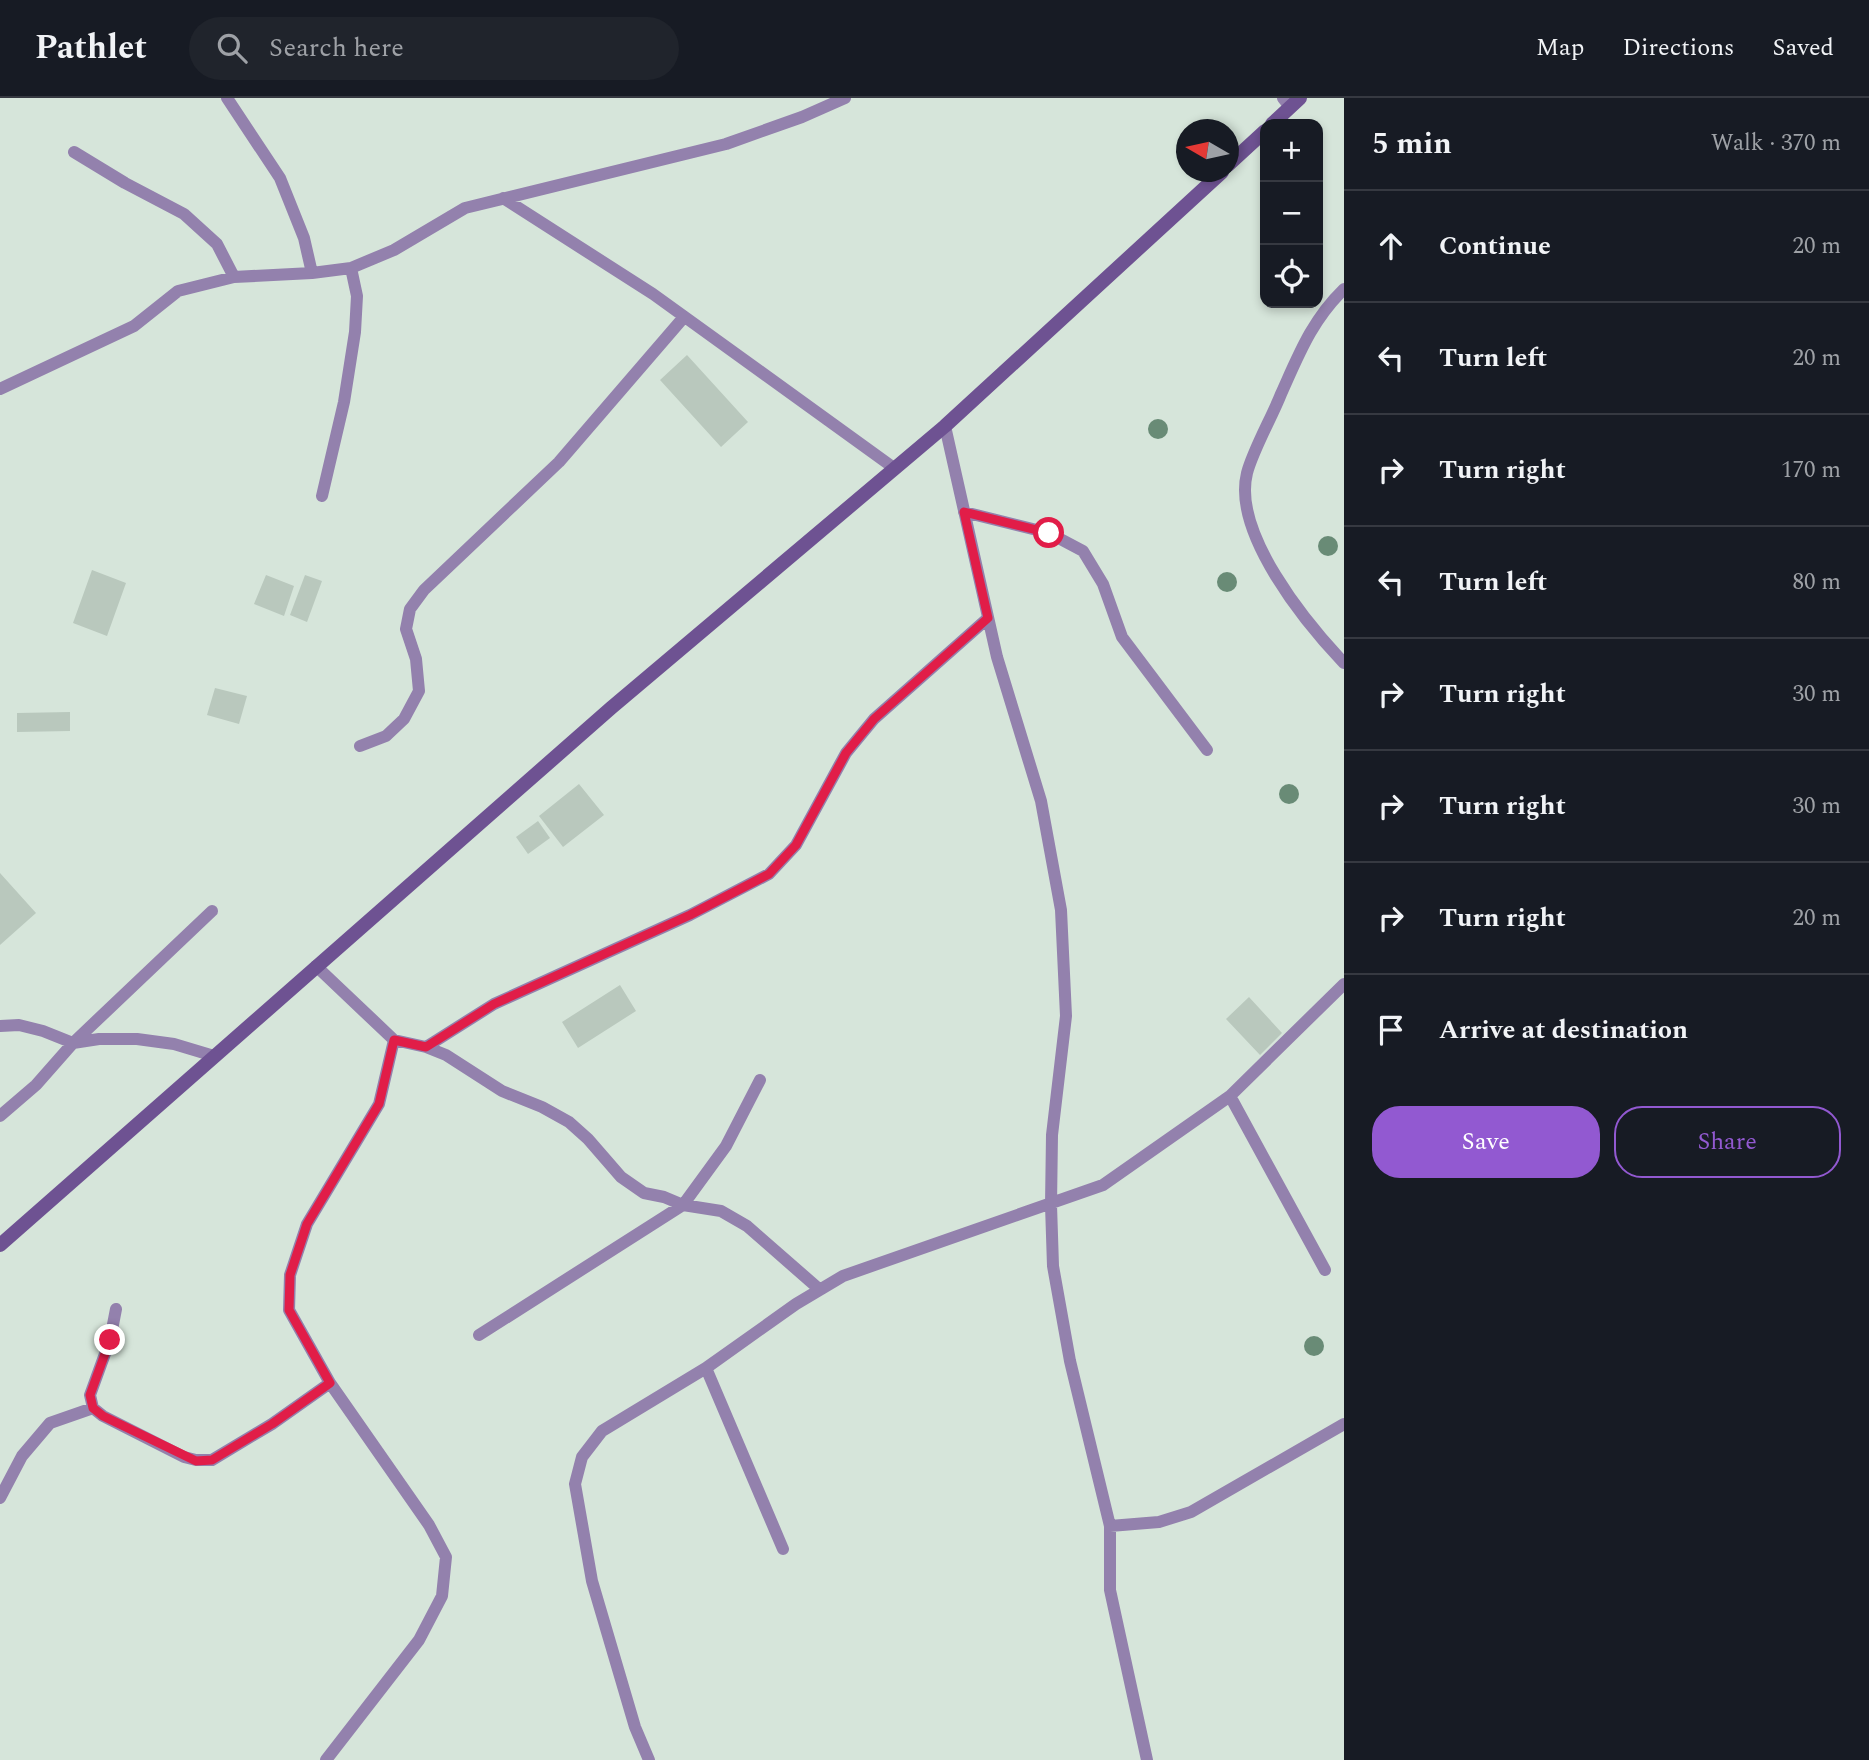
<!DOCTYPE html>
<meta charset="utf-8">
<style>
:root{--surface:#171b24;--page:#20242c;--text:#f1f3f6;--muted:#9ea1a6;--line:#363941;--accent:#9259d1}
body{margin:0;font-family:Spectral,serif;background:var(--page);color:var(--text)}
.controls{position:absolute;right:21px;top:21px;display:grid;overflow:hidden;border-radius:14px;box-shadow:0 4px 10px #0003}
.controls button{width:63px;height:63px;display:grid;place-items:center;padding:0;border:0;border-bottom:2px solid var(--line);background:var(--surface);color:var(--text);font:35px sans-serif}
.compass{position:absolute;left:1176px;top:21px;width:63px;height:63px;border-radius:50%;background:var(--surface);box-shadow:0 4px 10px #0003;rotate:279deg}
.stop{position:absolute;width:21px;height:21px;margin:-16px;border:5px solid #e11d48;border-radius:50%;background:#fff}
.stop.end{background:#e11d48;border-color:#fff;box-shadow:0 2px 7px #0008}
.list{margin:0;padding:0;list-style:none}
h2{display:flex;justify-content:space-between;align-items:center;height:91px;margin:0;padding:0 28px;font-size:30px}
h2 small{font-size:23px;font-weight:400;color:var(--muted)}
.list li{display:grid;grid-template-columns:46px 1fr auto;gap:21px;align-items:center;box-sizing:border-box;height:112px;padding:0 28px;border-top:2px solid var(--line)}
.list b{display:block;font-size:26px;white-space:nowrap}
.list em{font-size:23px;font-style:normal;color:var(--muted)}
.actions{display:flex;gap:14px;padding:21px 28px}
.actions a{flex:1;padding:16px 0;border:2px solid var(--accent);border-radius:28px;text-align:center;font-size:24px;color:var(--accent)}
.actions .main{background:var(--accent);color:#fff}
.icon{flex:none;width:38px;height:38px;fill:none;stroke:currentColor;stroke-width:2;stroke-linecap:round;stroke-linejoin:round}
.map{position:relative;flex:none;width:1344px;height:1662px;overflow:hidden}
header{display:flex;align-items:center;gap:42px;box-sizing:border-box;height:98px;padding:0 35px;background:var(--surface);border-bottom:2px solid var(--line)}
header strong{font-size:33px}
nav{display:flex;gap:38px;margin-inline-start:auto;font-size:24px}
.search{width:490px;height:63px;background:var(--page);display:flex;align-items:center;gap:18px;box-sizing:border-box;padding:0 24px;border-radius:38px;color:var(--muted);font-size:26px}
main{display:flex}
aside{flex:1;background:var(--surface)}
.map>svg:first-child{display:block}
.building{fill:#b9c8bd}
.lines{fill:none;stroke-linecap:round;stroke-linejoin:round}
.lane{stroke:#9381ad;stroke-width:12}
.secondary{stroke:#6e5292;stroke-width:14}
.tree{fill:#698b76}
.route{stroke:#e11d48;stroke-width:9}
</style>
<header>
<strong>Pathlet</strong>
<div class="search"><svg class="icon" aria-label="search" viewBox="0 0 24 24"><circle cx="10" cy="10" r="6"/><path d="M15 15l6 6"/></svg>Search here</div>
<nav><a>Map</a><a>Directions</a><a>Saved</a></nav>
</header>
<main>
<div class="map">
<svg width="1344" height="1662" viewBox="0 0 1344 1662">
<rect width="100%" height="100%" fill="#d6e5da"/>
<path class="building" d="M 687,257 L 748,324 L 721,349 L 660,282 Z
M 92,472 L 126,485 L 107,538 L 73,525 Z
M 266,477 L 294,488 L 284,518 L 254,506 Z
M 305,477 L 322,483 L 307,524 L 290,517 Z
M 215,590 L 247,598 L 239,626 L 207,617 Z
M 70,614 L 70,633 L 17,634 L 17,615 Z
M 579,686 L 604,717 L 563,749 L 539,718 Z
M 538,723 L 550,740 L 528,756 L 516,739 Z
M 0,775 L 36,815 L 0,847 Z
M 620,887 L 636,913 L 578,950 L 562,924 Z
M 1249,899 L 1282,935 L 1260,957 L 1226,921 Z"/>
<g class="lines">
<path class="lane" d="M 227,0 L 280,80 L 304,140 L 312,175
M 1283,0 L 1290,9
M 74,54 L 125,85 L 184,116 L 217,146 L 234,179
M 503,100 L 653,196 L 894,370
M 1344,191 C 1312,222 1299,256 1281,296 C 1272,319 1253,352 1247,375 C 1232,435 1306,525 1344,565
M 0,291 L 134,228 L 178,193 L 234,179 L 312,175 L 351,170 L 394,152 L 465,110 L 726,46 L 802,19 L 845,0
M 945,328 L 997,559 L 1041,703 L 1061,812 L 1066,918 L 1052,1037 L 1051,1107 L 1053,1168 L 1070,1263 L 1110,1428 L 1110,1492 L 1147,1662
M 322,398 L 344,304 L 355,234 L 357,198 L 351,170
M 964,414 L 1049,435 L 1083,453 L 1103,486 L 1122,539 L 1207,652
M 360,648 L 386,638 L 404,621 L 419,593 L 416,561 L 406,531 L 410,511 L 424,492 L 559,364 L 684,219
M 316,868 L 394,942 L 379,1006 L 307,1126 L 290,1177 L 289,1212 L 330,1285 L 429,1427 L 446,1459 L 442,1498 L 419,1542 L 326,1662
M 0,928 L 19,927 L 43,933 L 73,945 L 99,941 L 137,941 L 174,946 L 214,958
M 394,942 L 426,949 L 446,957 L 502,993 L 542,1009 L 569,1024 L 588,1041 L 621,1079 L 644,1095 L 664,1099 L 683,1107 L 721,1113 L 747,1128 L 819,1191
M 426,949 L 494,906 L 690,817 L 769,776 L 796,747 L 846,655 L 874,621 L 988,520
M 1230,998 L 1325,1172
M 0,1018 L 36,987 L 73,945 L 212,813
M 116,1211 L 110,1242 L 90,1297 L 93,1310 L 103,1318 L 184,1359 L 196,1362 L 212,1362 L 272,1326 L 330,1285
M 479,1237 L 683,1107 L 726,1048 L 760,982
M 706,1270 L 783,1451
M 0,1400 L 22,1358 L 50,1325 L 93,1310
M 1110,1428 L 1159,1424 L 1191,1414 L 1344,1326
M 649,1662 L 635,1629 L 592,1483 L 575,1386 L 582,1359 L 602,1333 L 706,1270 L 796,1206 L 843,1178 L 1103,1087 L 1230,998 L 1344,886"/>
<path class="secondary" d="M 1272,26 L 1300,0
M 1228,67 L 1265,33
M 0,1147 L 611,610 L 945,328 L 1222,74"/>
</g>
<g class="tree">
<circle cx="1158" cy="331" r="10"/>
<circle cx="1328" cy="448" r="10"/>
<circle cx="1227" cy="484" r="10"/>
<circle cx="1289" cy="696" r="10"/>
<circle cx="1314" cy="1248" r="10"/>
</g>
<g class="lines">
<path class="route" d="M 110,1242 L 90,1297 L 93,1310 L 103,1318 L 196,1363 L 212,1362 L 272,1326 L 330,1285 L 289,1212 L 290,1177 L 307,1126 L 379,1006 L 394,942 L 426,949 L 494,906 L 690,817 L 769,776 L 796,747 L 846,655 L 874,621 L 988,520 L 964,414 L 1049,435"/>
</g>
</svg>
<div class="controls">
<button>+</button>
<button>−</button>
<button><svg class="icon" aria-label="locate" viewBox="0 0 24 24"><circle cx="12" cy="12" r="6"/><path d="M12 2v4M12 18v4M2 12h4M18 12h4"/></svg></button>
</div>
<svg class="compass" viewBox="-18 -18 36 36"><path d="M0-13l5 13h-10z" fill="#e53935"/><path d="M0 13l5-13h-10z" fill="#9ea1a6"/></svg>
<div class="stop" style="left:1049px;top:435px"></div>
<div class="stop end" style="left:110px;top:1242px"></div>
</div>
<aside>
<h2>5 min<small>Walk · 370 m</small></h2>
<ul class="list">
<li><svg class="icon" aria-label="ahead" viewBox="0 0 24 24"><path d="M12 20V5M6 11l6-6 6 6"/></svg><div><b>Continue</b></div><em>20 m</em></li>
<li><svg class="icon" aria-label="left" viewBox="0 0 24 24"><path d="M17 20v-9H6M10 6l-5 5 5 5"/></svg><div><b>Turn left</b></div><em>20 m</em></li>
<li><svg class="icon" aria-label="right" viewBox="0 0 24 24"><path d="M7 20v-9h11M14 6l5 5-5 5"/></svg><div><b>Turn right</b></div><em>170 m</em></li>
<li><svg class="icon" aria-label="left" viewBox="0 0 24 24"><path d="M17 20v-9H6M10 6l-5 5 5 5"/></svg><div><b>Turn left</b></div><em>80 m</em></li>
<li><svg class="icon" aria-label="right" viewBox="0 0 24 24"><path d="M7 20v-9h11M14 6l5 5-5 5"/></svg><div><b>Turn right</b></div><em>30 m</em></li>
<li><svg class="icon" aria-label="right" viewBox="0 0 24 24"><path d="M7 20v-9h11M14 6l5 5-5 5"/></svg><div><b>Turn right</b></div><em>30 m</em></li>
<li><svg class="icon" aria-label="right" viewBox="0 0 24 24"><path d="M7 20v-9h11M14 6l5 5-5 5"/></svg><div><b>Turn right</b></div><em>20 m</em></li>
<li><svg class="icon" aria-label="arrive" viewBox="0 0 24 24"><path d="M6 21V4h12l-3 4 3 4H6"/></svg><div><b>Arrive at destination</b></div></li>
</ul>
<div class="actions"><a class="main">Save</a><a>Share</a></div>
</aside>
</main>
